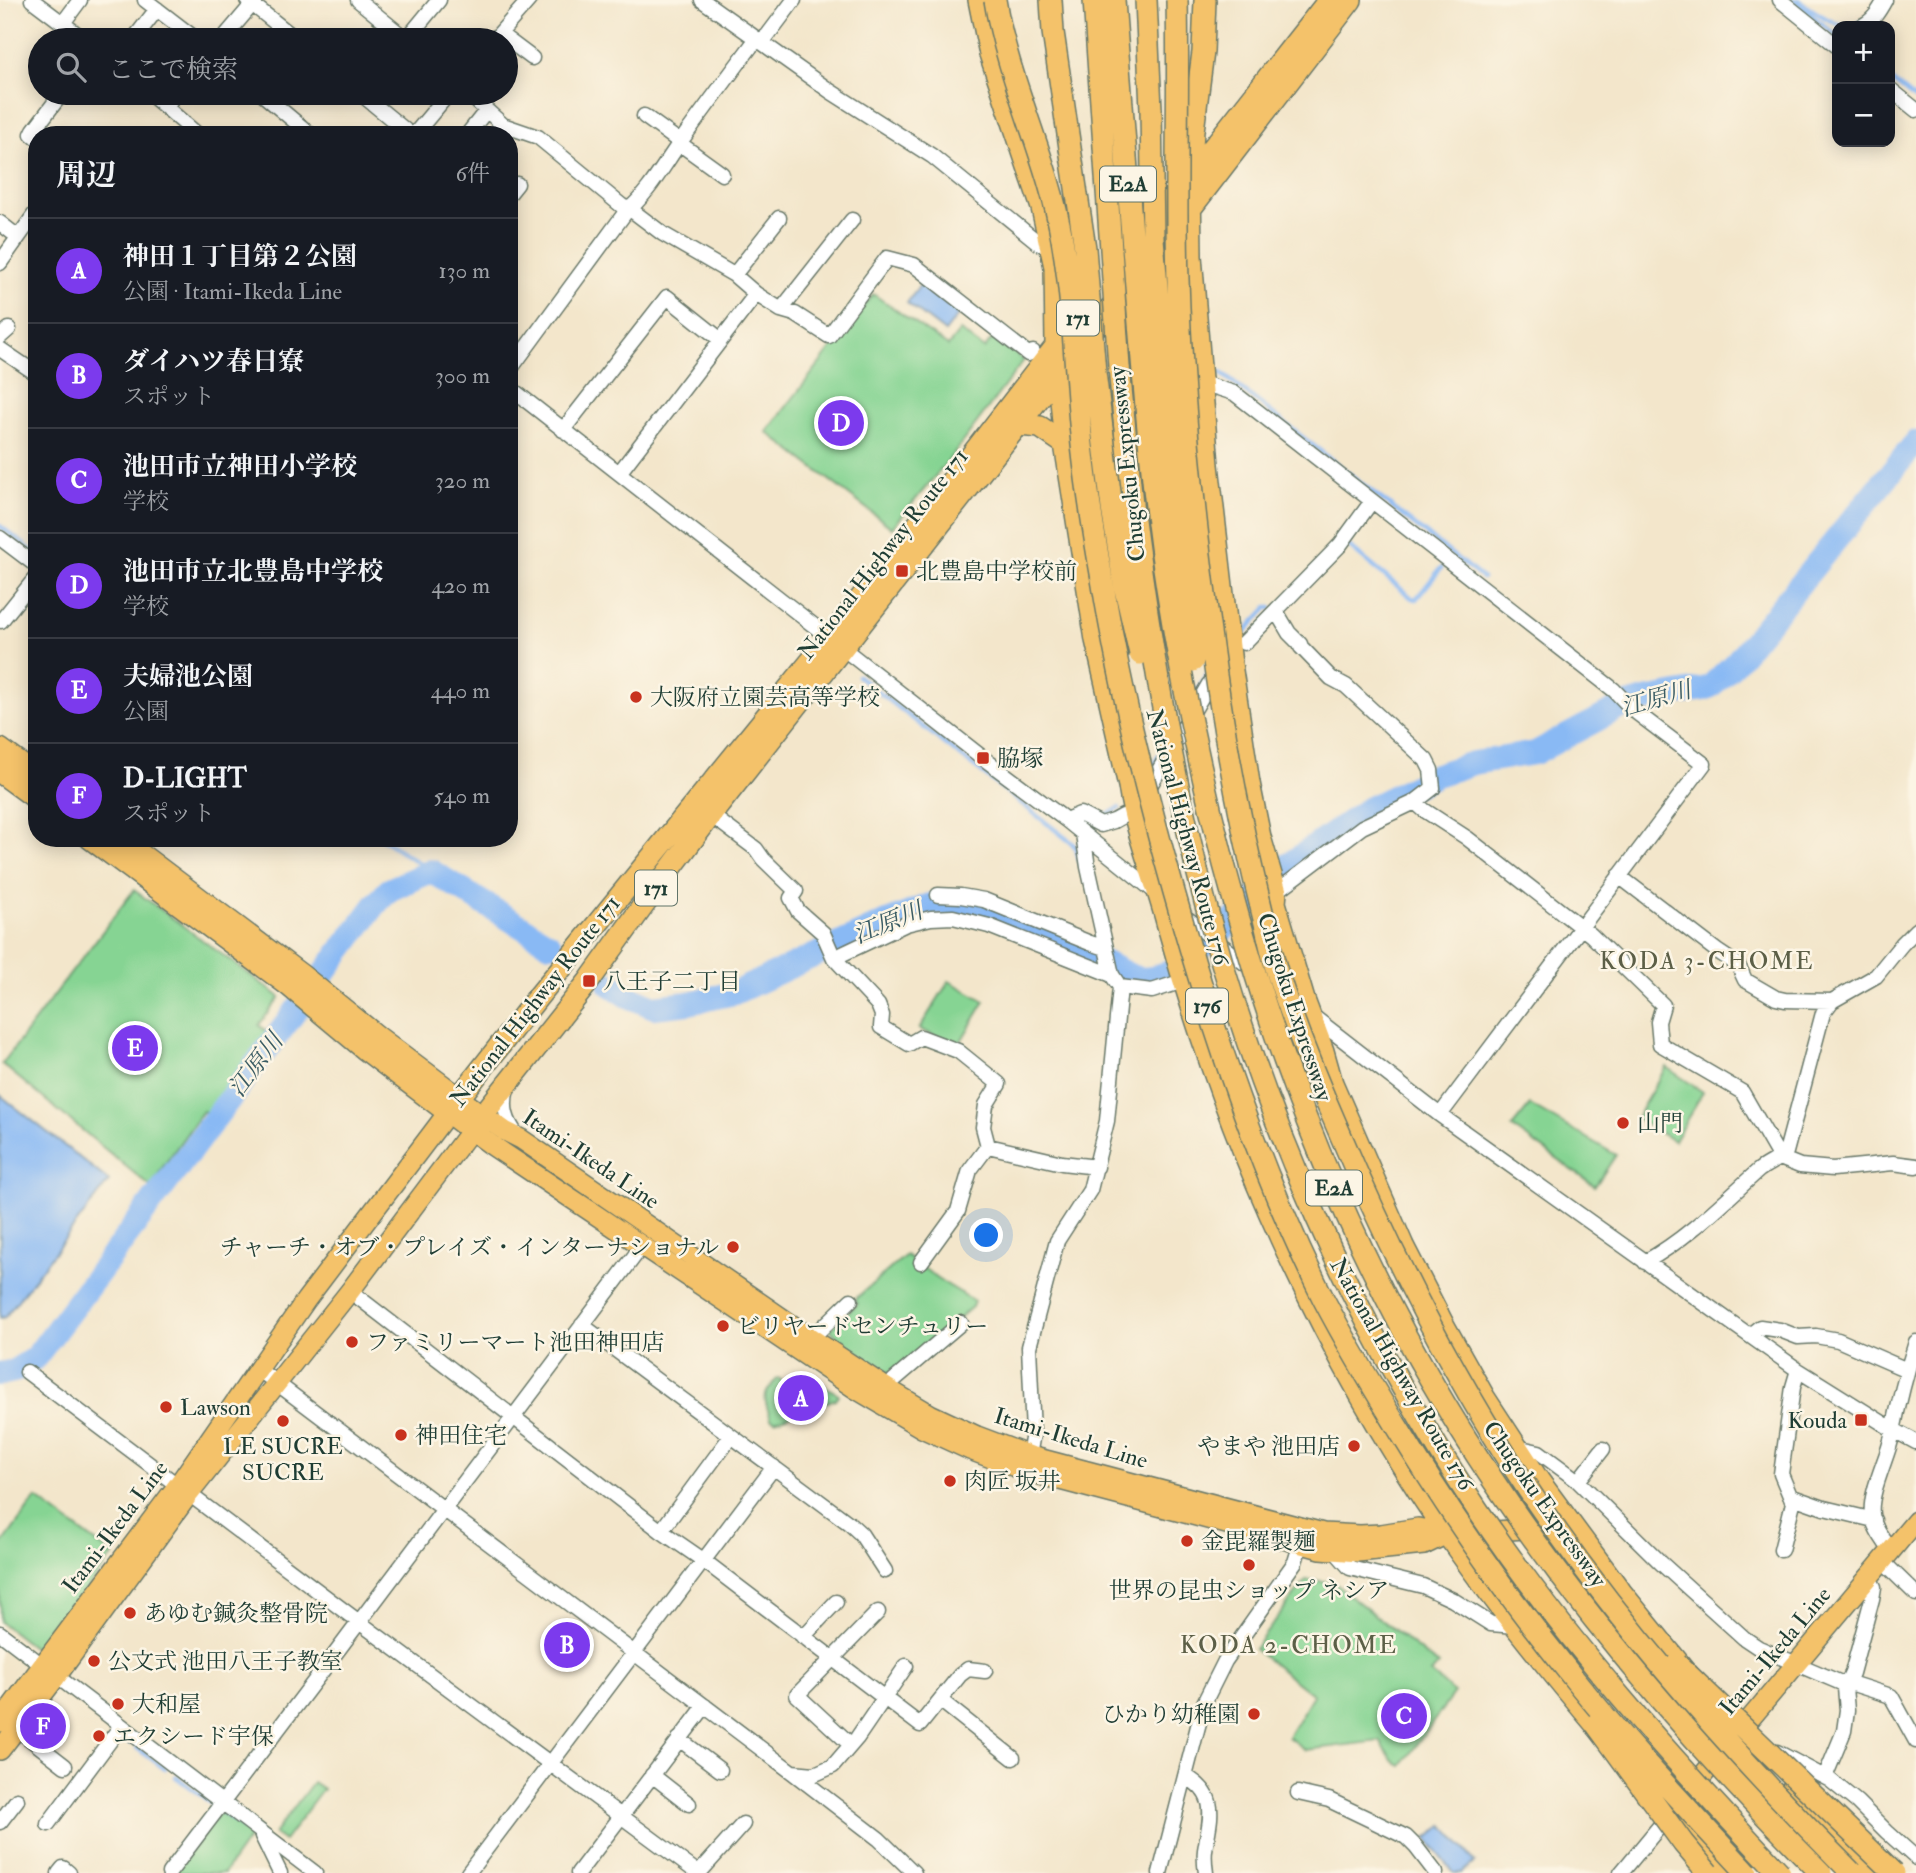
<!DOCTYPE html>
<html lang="ja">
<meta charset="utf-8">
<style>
:root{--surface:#171b24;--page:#242831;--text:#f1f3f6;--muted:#9ea1a6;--line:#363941;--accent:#7c3aed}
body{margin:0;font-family:"IM FELL Double Pica","Noto Serif JP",serif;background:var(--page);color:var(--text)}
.controls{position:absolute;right:21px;top:21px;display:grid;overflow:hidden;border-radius:14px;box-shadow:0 4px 18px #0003}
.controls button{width:63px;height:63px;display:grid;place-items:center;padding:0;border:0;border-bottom:2px solid var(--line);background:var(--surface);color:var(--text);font:35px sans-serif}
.you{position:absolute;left:987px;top:1236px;width:24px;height:24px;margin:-18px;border:5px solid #fff;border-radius:50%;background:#1a73e8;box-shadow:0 0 0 10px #1a73e833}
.badge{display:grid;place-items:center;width:46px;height:46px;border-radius:50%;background:var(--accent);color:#fff;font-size:23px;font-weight:700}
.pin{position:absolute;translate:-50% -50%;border:4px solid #fff;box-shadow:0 2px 7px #0006}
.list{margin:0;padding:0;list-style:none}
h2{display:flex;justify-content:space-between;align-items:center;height:91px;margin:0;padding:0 28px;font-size:30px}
h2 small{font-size:23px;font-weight:400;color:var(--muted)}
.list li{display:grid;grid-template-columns:46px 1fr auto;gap:21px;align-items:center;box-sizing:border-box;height:105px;padding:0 28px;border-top:2px solid var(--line)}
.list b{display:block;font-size:26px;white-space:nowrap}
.list p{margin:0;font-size:23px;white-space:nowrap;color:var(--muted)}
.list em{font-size:23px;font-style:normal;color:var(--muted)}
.icon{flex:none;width:38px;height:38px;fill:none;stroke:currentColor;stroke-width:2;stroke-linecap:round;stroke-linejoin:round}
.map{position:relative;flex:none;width:1916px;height:1873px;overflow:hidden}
.search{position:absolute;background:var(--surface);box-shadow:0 4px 18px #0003;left:28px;top:28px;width:490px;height:77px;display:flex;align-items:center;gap:18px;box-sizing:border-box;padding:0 24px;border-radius:38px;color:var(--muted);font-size:26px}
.panel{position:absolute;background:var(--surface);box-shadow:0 4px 18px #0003;left:28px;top:126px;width:490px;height:721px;border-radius:28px}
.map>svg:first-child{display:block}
.green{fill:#86d493;stroke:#528864;stroke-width:2}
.water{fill:#89b9f4;stroke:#547b94;stroke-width:2}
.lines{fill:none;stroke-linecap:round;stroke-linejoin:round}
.stream{stroke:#89b9f4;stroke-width:4.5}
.river{stroke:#89b9f4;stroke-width:24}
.minor-casing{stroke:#697869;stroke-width:17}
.major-casing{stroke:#697869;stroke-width:22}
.highway-casing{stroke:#697869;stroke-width:24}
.minor{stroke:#fff;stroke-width:14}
.major{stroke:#f4c26a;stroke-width:19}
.highway{stroke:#f4c26a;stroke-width:21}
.highway-bridge-casing{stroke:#697869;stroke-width:24;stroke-linecap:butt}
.highway-bridge{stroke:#f4c26a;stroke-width:21}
.poi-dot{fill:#c8321e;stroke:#fcf5e5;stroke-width:2.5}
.labels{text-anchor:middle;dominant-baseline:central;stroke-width:5;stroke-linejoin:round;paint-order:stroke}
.shield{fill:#fcf5e5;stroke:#617469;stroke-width:2}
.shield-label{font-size:21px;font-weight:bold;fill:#1f3d34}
.street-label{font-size:23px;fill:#1f3d34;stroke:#fcf5e5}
.poi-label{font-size:23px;fill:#1f3d34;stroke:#fcf5e5;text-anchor:start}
.water-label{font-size:24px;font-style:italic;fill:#3a5c64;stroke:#fcf5e5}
.neighbourhood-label{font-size:24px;letter-spacing:2px;fill:#5c5f47;stroke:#fcf5e5}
</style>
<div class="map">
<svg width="1916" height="1873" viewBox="0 0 1916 1873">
<rect width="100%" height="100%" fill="#fcf5e5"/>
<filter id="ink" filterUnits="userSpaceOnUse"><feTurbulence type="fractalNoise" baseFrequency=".0143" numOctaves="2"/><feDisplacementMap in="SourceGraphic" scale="14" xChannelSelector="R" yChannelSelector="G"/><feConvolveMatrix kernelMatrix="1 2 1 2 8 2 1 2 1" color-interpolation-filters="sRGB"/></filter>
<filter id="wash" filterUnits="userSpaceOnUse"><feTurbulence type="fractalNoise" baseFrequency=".00686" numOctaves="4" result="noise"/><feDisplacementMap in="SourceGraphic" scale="28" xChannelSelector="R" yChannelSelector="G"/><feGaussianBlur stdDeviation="1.57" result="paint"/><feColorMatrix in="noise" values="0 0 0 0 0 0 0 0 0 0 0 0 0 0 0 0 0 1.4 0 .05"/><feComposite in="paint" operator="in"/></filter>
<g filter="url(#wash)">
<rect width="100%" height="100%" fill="#f3e6cb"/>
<path class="green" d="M 873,294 L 948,346 L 960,331 L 984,349 L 994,337 L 1024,360 L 948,461 L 892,528 L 767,432 Z
M 134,890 L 280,997 L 259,1025 L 267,1032 L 207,1113 L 203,1111 L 162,1168 L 151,1187 L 2,1064 Z
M 949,981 L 985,1001 L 958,1046 L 919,1029 Z
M 1666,1067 L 1703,1092 L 1674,1141 L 1636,1118 Z
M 1530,1105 L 1616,1155 L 1595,1186 L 1512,1127 Z
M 906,1255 L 938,1279 L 974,1301 L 972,1307 L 892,1375 L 843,1344 L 830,1329 L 857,1304 L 854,1300 Z
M 807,1374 L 839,1395 L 836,1399 L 775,1421 L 771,1419 C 764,1396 761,1397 778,1378 L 795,1390 Z
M 36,1498 L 113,1555 L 39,1652 L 0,1622 L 0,1547 Z
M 1306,1580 L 1333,1582 L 1438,1665 L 1431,1673 L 1454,1693 L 1401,1766 L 1391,1758 L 1380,1741 L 1305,1750 L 1288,1737 L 1313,1695 L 1254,1649 Z
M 313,1782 L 323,1789 L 284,1841 L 274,1834 Z
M 220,1812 L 251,1835 L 224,1873 L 174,1873 Z"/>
<path class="water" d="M 921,284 L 959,314 L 945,332 L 907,303 Z
M 0,1095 L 109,1181 L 5,1317 L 0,1318 Z
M 1444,1825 L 1475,1862 L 1461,1873 L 1454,1873 L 1427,1839 Z"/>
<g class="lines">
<path class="stream" d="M 1793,0 L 1837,36
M 1799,0 C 1807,7 1833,24 1844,26 C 1850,27 1855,25 1860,22
M 1890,79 L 1916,100
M 1221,373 L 1482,578
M 0,526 L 37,554
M 1344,545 L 1347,545 L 1412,598 L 1416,599 L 1441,568
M 1242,635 L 1268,607 L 1271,608
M 858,676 L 1072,843 L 1076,848 L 1081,866
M 1632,696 L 1639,701
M 1193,697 L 1207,675
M 1149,773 L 1162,750
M 1096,816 L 1109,814 L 1119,808
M 381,838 L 431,871
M 1094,957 L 1097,950
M 122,1737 L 130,1743
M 137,1748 L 165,1769
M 176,1777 L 246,1829"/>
<path class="river" d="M 1281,870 L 1366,810 L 1436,775 L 1473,763 L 1535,753 L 1621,707 L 1645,700 L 1704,689 L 1711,686 L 1735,663 L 1916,442
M 1185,960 C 1216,938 1242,913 1268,885
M 610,984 L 628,996 L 654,1007 L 689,1003 L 734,993 L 882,924 L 924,907 L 937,903 L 975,907 L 1094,957 L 1133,977 L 1144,979 L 1153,978 L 1169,972
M 0,1374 L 14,1371 L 35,1358 L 376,904 L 389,890 L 431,871 L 550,944"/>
</g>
</g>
<g filter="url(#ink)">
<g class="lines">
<g class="minor-casing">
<path id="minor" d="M 32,0 L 85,40
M 145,0 L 197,40
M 247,0 L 297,40
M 358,0 L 407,40
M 702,0 L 830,91 L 932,156 L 1040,244
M 1780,0 L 1837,46
M 63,23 L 80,0
M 1862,26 C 1873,21 1879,11 1885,0
M 500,34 L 532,58
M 133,40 L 157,9
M 222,40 L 256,0
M 406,40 L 439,0
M 494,40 L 529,0
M 1890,89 L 1916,110
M 149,93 L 198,135
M 261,93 L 311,135
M 360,93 L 411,135
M 471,93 L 474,99 L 503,125 L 538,137 L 622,206 L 630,209 L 663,234 L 734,275 L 756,294 L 781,310 L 795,314 L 829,336 L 887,258 L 914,265 L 1028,354 L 1033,352
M 165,106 L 177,93
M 644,116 L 680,142
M 414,135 L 449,93
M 467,135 L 486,111
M 37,138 L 32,134 L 34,130 L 62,93
M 679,143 L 722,174
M 509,194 L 517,184
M 0,223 L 18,237
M 0,263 L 37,211
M 734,275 L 779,218
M 781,310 L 852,220
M 0,337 L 9,329
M 0,349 L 37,374
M 509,371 L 625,213 C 649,193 663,166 681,141 C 704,109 728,77 752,45 L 767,36 L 794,0
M 1202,383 L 1234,393 L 1614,690 L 1633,710 L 1704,764 L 1440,1115
M 509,387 L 983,758 L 1066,820 L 1159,895
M 563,430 L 667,297 L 721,340
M 619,473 L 756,294
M 0,538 L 37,566
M 1276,611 L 1289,633 L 1300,644 L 1301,647 L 1331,678 L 1346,686 L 1426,760 L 1431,770 L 1433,788 L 1415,802 L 1424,810 L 1467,838 L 1591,935 L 1663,1005 L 1658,1022 L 1660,1044 L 1742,1092 L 1780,1158 L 1800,1166 L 1833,1169 L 1893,1163 L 1916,1166
M 0,620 L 1,621 L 37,576
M 1244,643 L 1340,545 L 1372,501
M 1151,784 L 1209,684
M 711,815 L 756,849 L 763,859 L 796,891 L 791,898 L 798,911 L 823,933 L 834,958 L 878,1005 L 882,1015 L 881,1027 L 909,1044 L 921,1037 L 958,1051 L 999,1084 L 986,1105 L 983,1127 L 988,1146
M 1066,820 L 1080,814 L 1101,825 L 1114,821 L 1123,816
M 1619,876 L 1717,951 L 1738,965 L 1745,980 L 1776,998 L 1785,1000 L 1832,1001
M 1276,892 L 1362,827 L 1415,802
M 938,895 L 961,896 L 984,900 L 1090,943 L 1106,948
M 1180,913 L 1255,971
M 834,958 L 906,924 L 931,918 L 953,917 L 989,926 L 1112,975
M 1120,987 L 1152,991 L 1183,981
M 1310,1014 L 1440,1115 L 1715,1311 L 1798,1370 L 1892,1429 L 1916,1442
M 507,1089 C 502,1107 506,1121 517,1135
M 921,1262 L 958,1211 L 970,1170 L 988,1146 L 1062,1163 L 1097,1167
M 1645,1262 C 1688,1238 1722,1203 1759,1170 C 1768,1163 1778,1160 1786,1152 L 1823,1013 L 1832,1001 L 1876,976 L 1902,944 L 1916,930
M 350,1291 L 661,1531 L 703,1560 L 920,1725 L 960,1675 L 968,1669 L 985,1671
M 582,1325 L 850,1524 L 861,1534 L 885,1571
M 1750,1335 L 1760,1327 L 1780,1330 L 1798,1337 L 1816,1336 L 1838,1340 L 1907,1370
M 814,1340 L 819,1331 L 851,1300
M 258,1369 L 792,1772 L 879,1839 L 914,1873
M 27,1372 L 359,1622 L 698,1873
M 888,1389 L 894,1380 L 961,1323
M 1516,1447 L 1539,1452 L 1578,1481 L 1661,1563 L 1744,1638 L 1759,1648 L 1846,1685
M 1028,1462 L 1033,1433 L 1029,1347 L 1057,1241 L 1090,1190 L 1107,1121 L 1120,987 L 1112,975 L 1088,867 L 1083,834
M 1578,1481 L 1603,1449
M 1790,1496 L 1824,1508 L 1874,1520
M 661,1531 L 731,1436
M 1781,1550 L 1793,1503 L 1781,1474 L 1793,1387 L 1798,1370
M 1335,1551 L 1350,1568 L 1423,1586 L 1453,1600 L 1491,1624 L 1515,1626
M 1892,1551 C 1884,1542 1873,1526 1872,1514 C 1869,1493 1888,1457 1892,1436 C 1898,1405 1906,1373 1916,1342
M 1883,1562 L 1916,1594
M 0,1633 L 315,1873
M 803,1637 L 836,1602
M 1847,1682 L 1891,1696 L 1916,1741
M 940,1700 L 1013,1758
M 16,1728 L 65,1766
M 679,1739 L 720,1770
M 851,1745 L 797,1695 L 878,1612
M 1777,1752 L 1830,1780 L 1857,1802 L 1887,1832 L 1916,1858
M 792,1772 L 815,1774 L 833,1766 L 857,1738 L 906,1666
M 652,1775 L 689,1804
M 1185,1776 C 1220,1795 1210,1817 1205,1850 C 1204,1858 1205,1866 1206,1873
M 1825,1777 L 1844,1731 L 1847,1710 L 1845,1688 L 1852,1673 L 1872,1599 L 1874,1587 L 1869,1578
M 1298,1793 L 1329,1800 L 1406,1837 L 1416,1847 L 1436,1873
M 0,1822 L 17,1800
M 48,1824 L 121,1726
M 262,1836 L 280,1873
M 59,1873 L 63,1868 L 69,1873
M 169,1873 C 328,1665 484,1455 642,1246
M 468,1873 L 774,1467
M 578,1873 L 705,1706
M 699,1873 L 743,1824
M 1160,1873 L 1204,1703 L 1225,1661 L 1295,1562 L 1303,1536
M 1621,1873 L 1669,1815"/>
</g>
<g class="major-casing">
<path id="major" d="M 0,1722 L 178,1485 L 306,1300 L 459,1098 L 505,1131 L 521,1139 L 814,1340 L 888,1389 L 930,1414 L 977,1436 L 1030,1456 L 1323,1533 L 1360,1535 L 1381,1534 L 1418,1528 L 1447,1534 L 1541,1528
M 0,1750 L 56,1677 L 189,1494 L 350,1291 L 471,1130 L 493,1146 L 856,1389 L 922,1428 L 970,1450 L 1026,1471 L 1321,1549 L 1358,1552 L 1424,1545 L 1447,1534
M 1672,1812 L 1916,1521"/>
</g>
<g class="highway-casing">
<path id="highway" d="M 979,0 L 990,54 L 1042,208 L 1055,267 L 1056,345 L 1065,444 L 1096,640 L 1129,786 C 1136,834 1156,879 1168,926 C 1227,1141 1321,1350 1447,1534 C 1496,1605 1551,1672 1607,1738
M 1051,0 L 1053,32 L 1070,148
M 1146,0 L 1151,109
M 1205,0 L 1203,52 L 1193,131 L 1190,177 L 1191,256 L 1208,465 L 1231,664 L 1249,783 L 1260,837 L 1276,892 L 1275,903 L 1304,1000 L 1323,1051 L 1332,1083 L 1403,1246 L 1443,1324 L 1484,1397 L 1539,1481 L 1621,1592 L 1690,1677
M 1145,234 L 1329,0
M 1084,341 L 1191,208 L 1351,0
M 1119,367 L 1132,504
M 1019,425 L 1040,427 L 1065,444
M 0,749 L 37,776
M 0,772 L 37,799
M 90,838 L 287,984 L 366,1050 L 471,1130 L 589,981 L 656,888 L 711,815 L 1062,369
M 119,838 L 301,975 L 379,1038 L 459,1098 L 537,998 L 830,638 L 1060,341
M 1793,1788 L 1874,1873
M 1667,1808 L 1725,1873"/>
</g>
<use href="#minor" class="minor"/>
<use href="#major" class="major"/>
<use href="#highway" class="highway"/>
<g class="highway-bridge-casing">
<path id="highway-bridge" d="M 995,0 C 1008,82 1048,157 1062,239 C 1074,307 1075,377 1082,445 C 1087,490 1094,535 1102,579 C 1119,684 1145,789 1174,892 C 1213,1031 1259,1170 1324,1300 C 1346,1342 1371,1384 1396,1425 C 1450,1514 1509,1599 1575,1680 C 1629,1747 1689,1810 1747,1873
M 1094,0 L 1119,367
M 1114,0 C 1121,100 1129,200 1137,299 C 1145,396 1152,492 1167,588 C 1208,849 1280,1100 1405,1334 C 1513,1535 1661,1712 1821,1873
M 1177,0 C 1179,93 1175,186 1178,279 C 1182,420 1199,562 1220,702 C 1231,773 1245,844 1263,915 C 1268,935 1272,955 1278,975 C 1295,1027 1316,1079 1338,1129 C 1388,1247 1445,1361 1514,1468 C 1610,1616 1729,1749 1852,1873
M 1151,109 L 1153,238 L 1174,499 L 1193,661
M 1070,148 L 1085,248 L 1095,372 L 1112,508 L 1125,589 L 1140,654
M 1132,504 C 1149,638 1171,771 1205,902 C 1262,1117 1354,1324 1477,1509 C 1565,1640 1671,1758 1780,1873
M 1677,1664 L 1894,1873
M 1596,1724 L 1683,1843 L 1708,1873"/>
</g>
<use href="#highway-bridge" class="highway-bridge"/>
</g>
</g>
<g class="poi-dot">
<rect x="895" y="564" width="14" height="14" rx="3.5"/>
<circle cx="636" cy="697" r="7"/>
<rect x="976" y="751" width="14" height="14" rx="3.5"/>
<rect x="582" y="974" width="14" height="14" rx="3.5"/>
<circle cx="1623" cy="1123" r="7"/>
<circle cx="733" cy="1247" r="7"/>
<circle cx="723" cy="1326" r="7"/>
<circle cx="352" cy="1342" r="7"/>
<circle cx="166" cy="1407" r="7"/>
<rect x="1854" y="1413" width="14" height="14" rx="3.5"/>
<circle cx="283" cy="1421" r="7"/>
<circle cx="401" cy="1435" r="7"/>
<circle cx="1354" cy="1446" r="7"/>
<circle cx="950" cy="1481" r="7"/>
<circle cx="1187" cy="1541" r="7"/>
<circle cx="1249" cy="1565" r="7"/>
<circle cx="130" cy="1613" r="7"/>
<circle cx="94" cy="1661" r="7"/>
<circle cx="118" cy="1704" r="7"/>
<circle cx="1254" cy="1714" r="7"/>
<circle cx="99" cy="1736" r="7"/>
</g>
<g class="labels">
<g class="shield">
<rect x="1100" y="166.5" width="56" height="35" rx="5"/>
<rect x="1057" y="300.5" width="42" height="35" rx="5"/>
<rect x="635" y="870.5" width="42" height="35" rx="5"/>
<rect x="1186" y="988.5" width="42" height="35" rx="5"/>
<rect x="1306" y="1170.5" width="56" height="35" rx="5"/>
</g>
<g class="shield-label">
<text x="1128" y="184">E2A</text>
<text x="1078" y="318">171</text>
<text x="656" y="888">171</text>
<text x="1207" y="1006">176</text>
<text x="1334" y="1188">E2A</text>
</g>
<g class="street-label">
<text transform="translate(1127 464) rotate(-96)">Chugoku Expressway</text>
<text transform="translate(883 554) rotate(-52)">National Highway Route 171</text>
<text transform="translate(1188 837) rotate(75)">National Highway Route 176</text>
<text transform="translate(535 1001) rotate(-52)">National Highway Route 171</text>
<text transform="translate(1295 1007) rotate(72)">Chugoku Expressway</text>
<text transform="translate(591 1159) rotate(34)">Itami-Ikeda Line</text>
<text transform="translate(1402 1374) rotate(60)">National Highway Route 176</text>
<text transform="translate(1071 1438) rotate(17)">Itami-Ikeda Line</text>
<text transform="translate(1545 1504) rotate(55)">Chugoku Expressway</text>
<text transform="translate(115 1527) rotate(-53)">Itami-Ikeda Line</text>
<text transform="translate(1775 1651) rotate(-50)">Itami-Ikeda Line</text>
</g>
<g class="poi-label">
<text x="916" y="571">北豊島中学校前</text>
<text x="650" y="697">大阪府立園芸高等学校</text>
<text x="997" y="758">脇塚</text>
<text x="603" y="981">八王子二丁目</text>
<text x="1637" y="1123">山門</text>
<text x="719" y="1247" text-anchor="end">チャーチ・オブ・プレイズ・インターナショナル</text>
<text x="737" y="1326">ビリヤードセンチュリー</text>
<text x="366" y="1342">ファミリーマート池田神田店</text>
<text x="180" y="1407">Lawson</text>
<text x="1847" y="1420" text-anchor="end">Kouda</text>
<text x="415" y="1435">神田住宅</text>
<text x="283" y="1446" text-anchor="middle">LE SUCRE<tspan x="283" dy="26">SUCRE</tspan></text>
<text x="1340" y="1446" text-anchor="end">やまや 池田店</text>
<text x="964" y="1481">肉匠 坂井</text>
<text x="1201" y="1541">金毘羅製麺</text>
<text x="1249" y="1590" text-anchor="middle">世界の昆虫ショップ ネシア</text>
<text x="144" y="1613">あゆむ鍼灸整骨院</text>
<text x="108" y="1661">公文式 池田八王子教室</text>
<text x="132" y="1704">大和屋</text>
<text x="1240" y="1714" text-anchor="end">ひかり幼稚園</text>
<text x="113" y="1736">エクシード宇保</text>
</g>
<g class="water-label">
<text transform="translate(1656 699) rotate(-16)">江原川</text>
<text transform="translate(888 923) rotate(-22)">江原川</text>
<text transform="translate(256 1065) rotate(-53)">江原川</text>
</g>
<g class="neighbourhood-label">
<text x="1707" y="961">KODA 3-CHOME</text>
<text x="1289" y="1645">KODA 2-CHOME</text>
</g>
</g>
</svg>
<div class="controls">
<button>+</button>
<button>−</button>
</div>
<div class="you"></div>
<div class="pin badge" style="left:801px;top:1398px">A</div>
<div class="pin badge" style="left:567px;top:1645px">B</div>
<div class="pin badge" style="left:1404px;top:1716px">C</div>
<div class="pin badge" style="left:841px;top:423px">D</div>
<div class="pin badge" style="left:135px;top:1048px">E</div>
<div class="pin badge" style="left:43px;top:1726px">F</div>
<div class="search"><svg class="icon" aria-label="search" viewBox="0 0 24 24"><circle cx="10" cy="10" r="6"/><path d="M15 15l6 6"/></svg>ここで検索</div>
<section class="panel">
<h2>周辺<small>6件</small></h2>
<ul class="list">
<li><span class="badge">A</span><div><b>神田１丁目第２公園</b><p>公園 · Itami-Ikeda Line</p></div><em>130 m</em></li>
<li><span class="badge">B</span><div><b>ダイハツ春日寮</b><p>スポット</p></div><em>300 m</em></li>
<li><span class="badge">C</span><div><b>池田市立神田小学校</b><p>学校</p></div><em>320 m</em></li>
<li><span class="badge">D</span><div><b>池田市立北豊島中学校</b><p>学校</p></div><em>420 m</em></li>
<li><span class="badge">E</span><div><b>夫婦池公園</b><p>公園</p></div><em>440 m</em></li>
<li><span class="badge">F</span><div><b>D-LIGHT</b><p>スポット</p></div><em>540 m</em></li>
</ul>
</section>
</div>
